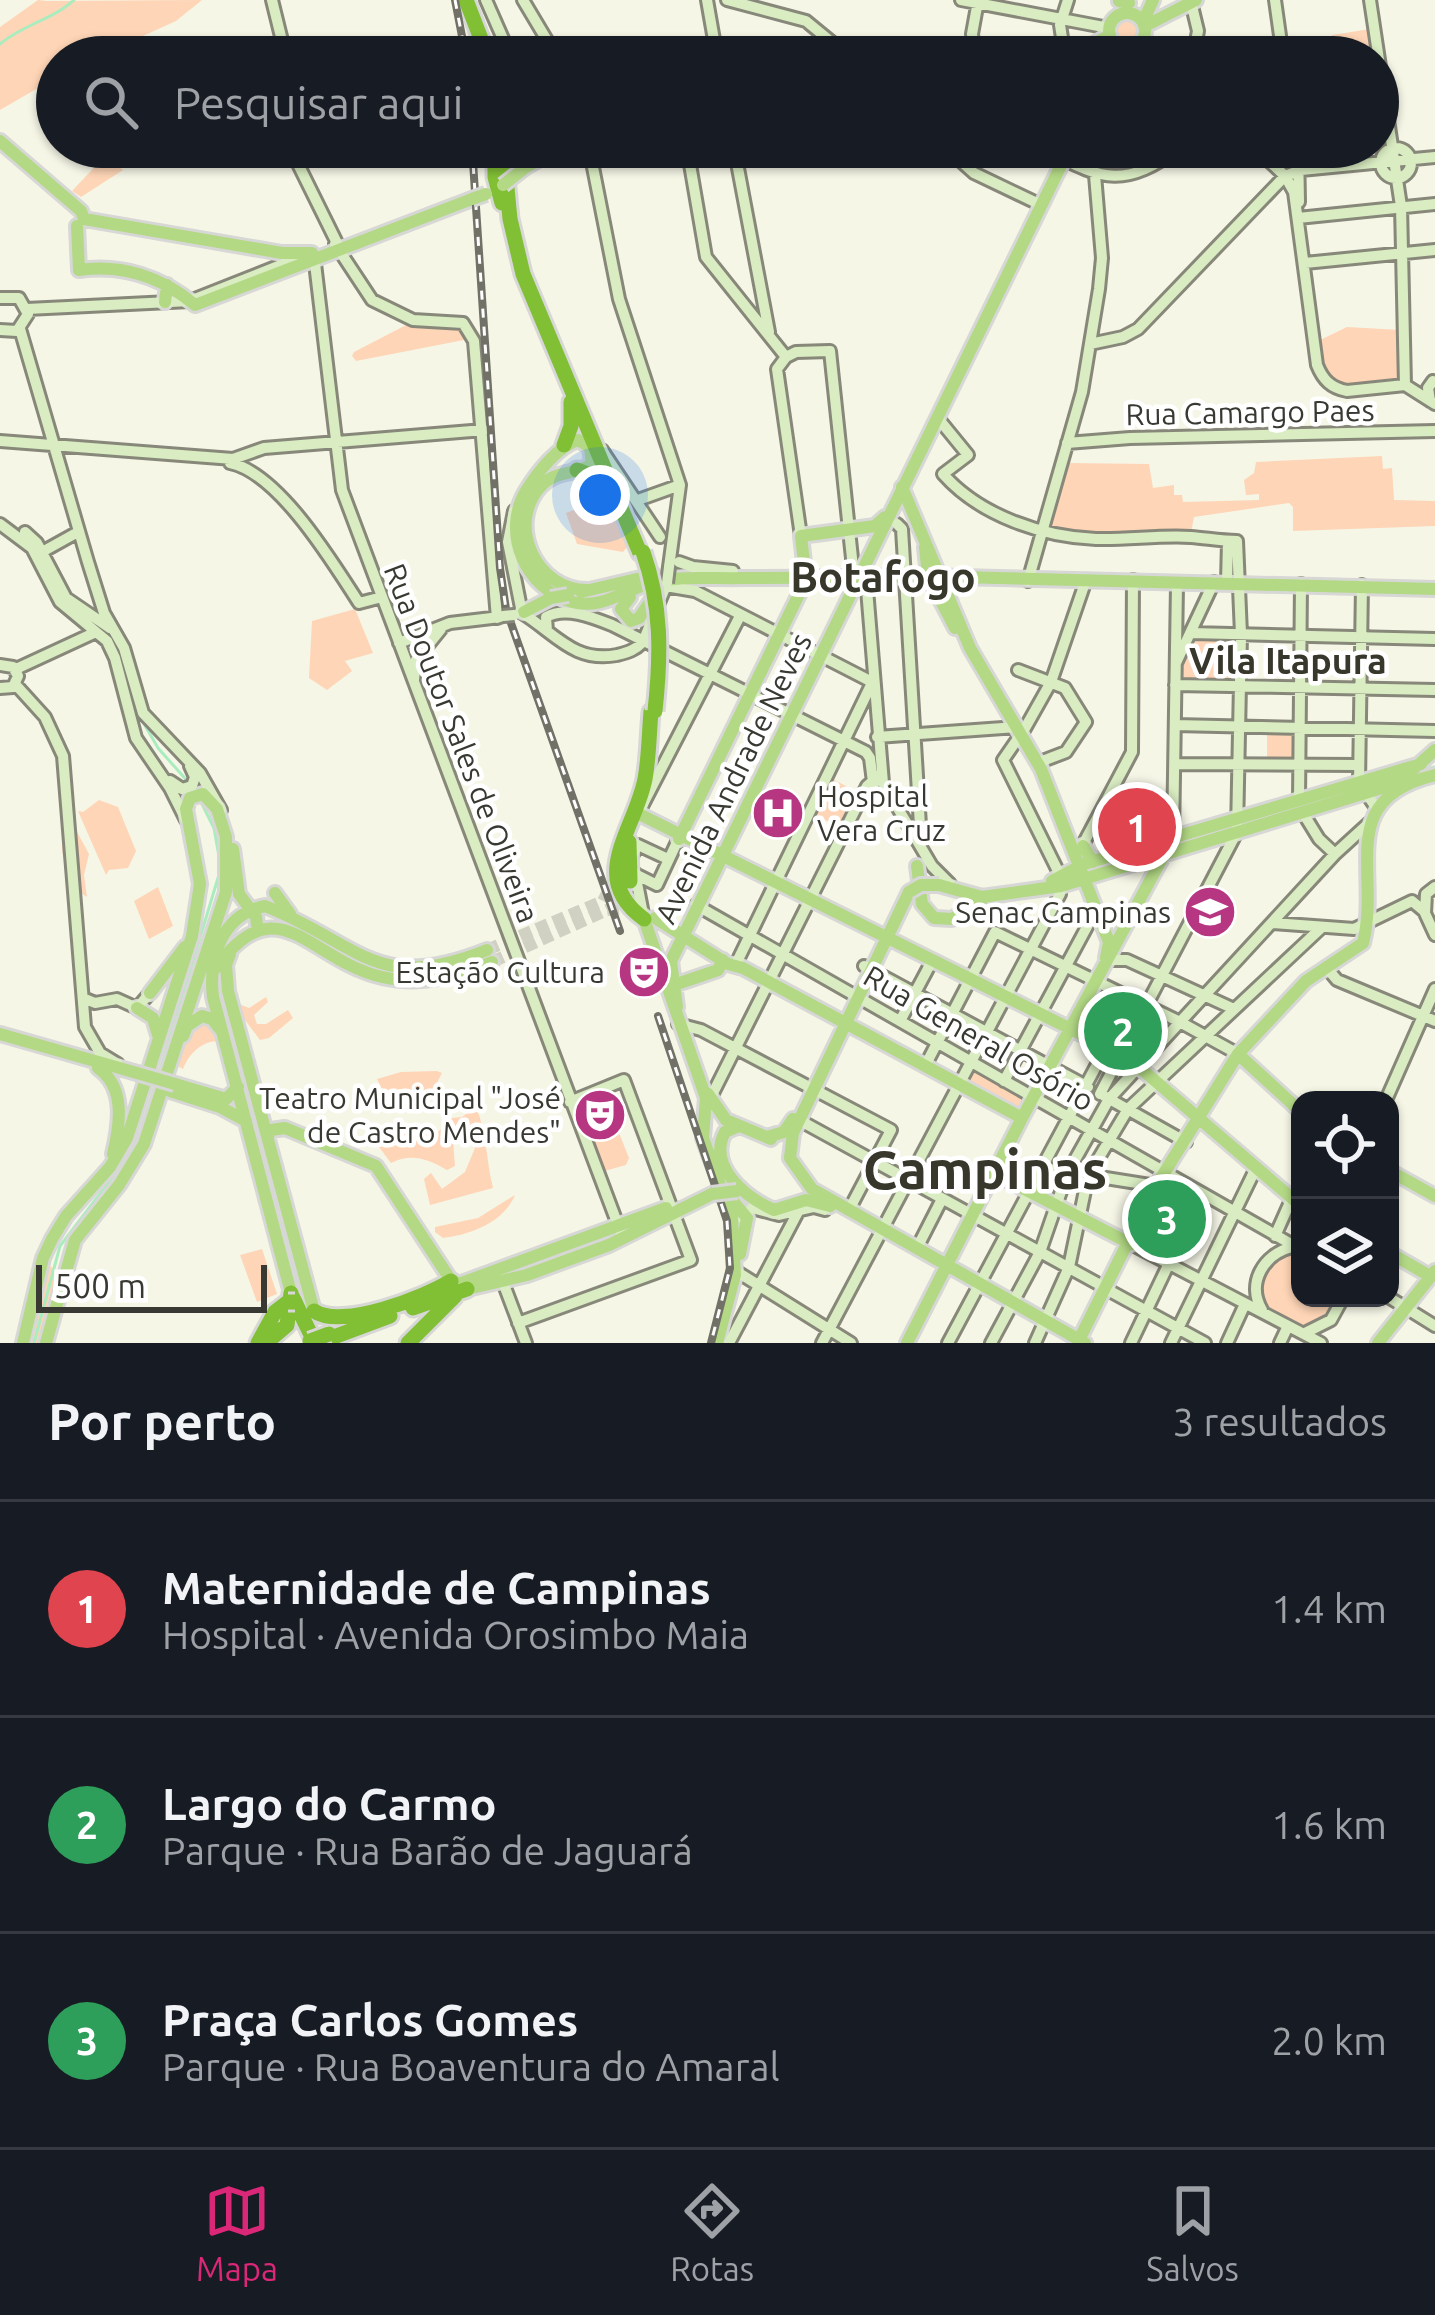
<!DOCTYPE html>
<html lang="pt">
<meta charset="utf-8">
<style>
:root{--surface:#171b24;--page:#242831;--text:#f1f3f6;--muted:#9ea1a6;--line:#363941;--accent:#db2777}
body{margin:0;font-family:Ubuntu,sans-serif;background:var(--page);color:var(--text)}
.controls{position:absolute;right:36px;bottom:36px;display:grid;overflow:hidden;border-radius:24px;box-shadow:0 3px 9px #0004}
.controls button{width:108px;height:108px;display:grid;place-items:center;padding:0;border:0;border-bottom:3px solid var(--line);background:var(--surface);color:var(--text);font:60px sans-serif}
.scale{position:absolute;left:36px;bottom:30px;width:231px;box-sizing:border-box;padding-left:12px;border:6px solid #393933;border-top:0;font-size:33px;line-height:42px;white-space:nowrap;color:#393933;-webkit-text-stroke:9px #fff;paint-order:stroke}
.you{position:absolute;left:600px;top:495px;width:42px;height:42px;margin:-30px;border:9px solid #fff;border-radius:50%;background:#1a73e8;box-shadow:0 0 0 18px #1a73e833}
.badge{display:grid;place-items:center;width:78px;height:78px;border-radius:50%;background:var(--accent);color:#fff;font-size:39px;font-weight:700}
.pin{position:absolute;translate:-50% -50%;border:6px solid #fff;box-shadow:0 3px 12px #0006}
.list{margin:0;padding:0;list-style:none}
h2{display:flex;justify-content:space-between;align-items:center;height:156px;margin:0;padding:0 48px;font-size:51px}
h2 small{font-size:39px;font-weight:400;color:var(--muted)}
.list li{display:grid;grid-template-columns:78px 1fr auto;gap:36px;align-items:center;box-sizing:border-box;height:216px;padding:0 48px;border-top:3px solid var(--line)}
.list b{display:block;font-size:45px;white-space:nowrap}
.list p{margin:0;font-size:39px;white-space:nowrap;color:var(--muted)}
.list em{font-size:39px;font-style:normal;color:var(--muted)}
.icon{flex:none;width:66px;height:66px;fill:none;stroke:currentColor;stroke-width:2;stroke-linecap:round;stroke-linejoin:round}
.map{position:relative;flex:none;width:1435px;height:1343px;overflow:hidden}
.search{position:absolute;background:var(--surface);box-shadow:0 3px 9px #0004;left:36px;right:36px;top:36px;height:132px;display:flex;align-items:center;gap:30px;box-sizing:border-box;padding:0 42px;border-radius:66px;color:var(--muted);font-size:45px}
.sheet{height:804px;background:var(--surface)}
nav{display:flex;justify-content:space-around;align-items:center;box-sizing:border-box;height:168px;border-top:3px solid var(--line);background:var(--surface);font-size:33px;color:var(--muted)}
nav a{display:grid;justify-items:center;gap:6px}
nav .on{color:var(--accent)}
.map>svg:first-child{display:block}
.green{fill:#fed5b6}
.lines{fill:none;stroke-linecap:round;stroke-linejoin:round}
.stream{stroke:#a9ecbe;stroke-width:3}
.primary-tunnel{stroke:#d0d0c3;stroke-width:12;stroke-dasharray:12 6;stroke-linecap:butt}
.secondary-casing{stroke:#88887a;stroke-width:16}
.primary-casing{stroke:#d7d7d6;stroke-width:18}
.highway-casing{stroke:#d7d7d6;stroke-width:21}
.secondary{stroke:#d9ecc2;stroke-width:10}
.primary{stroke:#b3d985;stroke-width:12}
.highway{stroke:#81bf34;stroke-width:15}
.rail-casing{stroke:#717168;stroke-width:8}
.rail{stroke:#fff;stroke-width:3;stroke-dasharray:9;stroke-linecap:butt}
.secondary-bridge-casing{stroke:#88887a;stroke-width:16;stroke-linecap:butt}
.primary-bridge-casing{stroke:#d7d7d6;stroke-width:18;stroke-linecap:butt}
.highway-bridge-casing{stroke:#d7d7d6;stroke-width:21;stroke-linecap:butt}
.secondary-bridge{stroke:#d9ecc2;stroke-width:10}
.primary-bridge{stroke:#b3d985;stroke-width:12}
.highway-bridge{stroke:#81bf34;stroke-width:15}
.labels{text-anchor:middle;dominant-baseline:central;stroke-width:9;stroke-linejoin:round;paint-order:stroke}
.street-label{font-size:30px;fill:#393933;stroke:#fff}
.poi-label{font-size:30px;fill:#393933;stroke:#fff;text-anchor:end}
.quarter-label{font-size:36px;font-weight:bold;fill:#38372b;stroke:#fff}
.district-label{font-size:42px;font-weight:bold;fill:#38372b;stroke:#fff}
.town-label{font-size:54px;font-weight:bold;fill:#38372b;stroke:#fff}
</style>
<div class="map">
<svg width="1435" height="1343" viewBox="0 0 1435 1343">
<rect width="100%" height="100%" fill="#f6f6e7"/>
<path class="green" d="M 38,0 L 47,1 L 202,0 L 176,21 L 97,57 L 57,57 L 57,77 L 0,110 L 0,27 Z
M1113 31a14 14 0 1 1 28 0a14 14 0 1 1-28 0Z
M 1370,29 L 1375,57 L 1335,57 L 1332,35 Z
M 104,157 L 123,170 L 81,197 L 72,191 Z
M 410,323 L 463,325 L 469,339 L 356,361 L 352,356 L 354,352 Z
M 1347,327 L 1401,330 L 1402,382 L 1333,385 L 1321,364 L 1318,341 Z
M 1382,456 L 1383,469 L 1392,468 L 1394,500 L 1435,501 L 1435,526 L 1293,531 L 1293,507 L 1289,503 L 1194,517 L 1191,533 L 1099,535 L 1050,527 L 1048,521 L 1066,463 L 1149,464 L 1153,488 L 1174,485 L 1174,495 L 1182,495 L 1183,502 L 1259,500 L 1259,494 L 1246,495 L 1244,480 L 1254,473 L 1256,462 Z
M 608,496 L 628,546 L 623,552 L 577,544 L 566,513 Z
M 355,609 L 373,653 L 345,661 L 352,671 L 327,690 L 309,678 L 312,621 Z
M 1193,636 L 1238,636 L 1238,684 L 1179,683 L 1178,665 Z
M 1267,728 L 1298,729 L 1299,764 L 1267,763 Z
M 827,776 L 861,794 L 844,829 L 810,813 Z
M 99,800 L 118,807 L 136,851 L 128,868 L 109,870 L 106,875 L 78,811 L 83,812 Z
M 76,830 L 89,854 L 84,875 L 87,897 C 71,887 59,858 63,839 Z
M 158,887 L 173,926 L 149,939 L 134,901 Z
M 266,997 L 268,1002 L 254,1015 L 257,1024 L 266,1024 L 288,1010 L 293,1018 L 269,1038 L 260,1040 L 236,1008 L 239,1004 L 249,1008 Z
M 206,1018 L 222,1027 L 235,1027 L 243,1065 L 239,1068 L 219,1041 C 201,1041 189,1054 183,1069 L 179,1067 L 181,1036 Z
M 973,1066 L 1029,1099 L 1020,1114 L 964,1083 Z
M 437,1071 L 442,1073 L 427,1102 L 416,1097 L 415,1102 L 412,1097 L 396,1101 L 384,1093 L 377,1079 L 401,1072 Z
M 476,1107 C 487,1133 486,1160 493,1188 L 430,1205 L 424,1179 L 431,1173 L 442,1189 L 465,1172 L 475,1148 L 466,1135 L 460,1133 L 453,1140 L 455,1166 L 447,1170 C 427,1158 410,1153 391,1163 L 379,1147 C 382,1136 386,1125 398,1121 L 414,1135 L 437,1133 L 452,1118 L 462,1117 Z
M 617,1128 L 629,1158 L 626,1165 L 601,1172 L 589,1139 Z
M 1170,1178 L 1198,1194 L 1168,1261 L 1135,1244 Z
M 515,1195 C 504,1222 471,1235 443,1238 L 435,1232 L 435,1227 L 478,1218 Z
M 262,1249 L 277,1294 L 257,1302 L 240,1255 Z
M 1287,1251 L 1300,1251 L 1300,1298 L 1339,1298 L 1329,1318 L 1301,1329 L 1271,1312 L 1260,1297 L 1263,1271 Z
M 50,1266 L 57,1271 L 43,1343 L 27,1343 L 45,1270 Z"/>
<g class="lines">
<path class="stream" d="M 0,44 C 22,25 54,19 74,0
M 139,715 L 158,748 L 190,784
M 1424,769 L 1435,767
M 159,1074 L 221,868 L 214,828 L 201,802
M 34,1343 L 60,1246 L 122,1165 L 140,1134 L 156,1083"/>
<path class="primary-tunnel" d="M 487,950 L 603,901 L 615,878
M 492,962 L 607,910 L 632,907"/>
<g class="secondary-casing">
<path id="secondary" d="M 272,0 L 286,57
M 486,0 L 511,57
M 523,0 L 557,57
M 707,0 L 717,57
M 727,0 L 806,21 L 834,44
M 961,0 L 1109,28
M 1275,0 L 1283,57
M 1370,0 L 1401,206 L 1405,385
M 1191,2 L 1198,31 L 1193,57
M 1139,45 L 1155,57
M 975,57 L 972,34 L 978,1
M 1065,57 L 1060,25 L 1068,0
M 1264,57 L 1275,45
M 296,147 L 298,164 L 337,243
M 589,147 L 619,299 L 680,485 L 669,567
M 687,147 L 706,257 L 786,357
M 734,147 L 769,332
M 945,147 L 974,173 L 1041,205
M 1038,147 C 1100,177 1119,193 1181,147
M 1254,147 L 1285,176 L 1294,192 L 1317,365 C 1323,380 1331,388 1347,391 L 1405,385
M 1298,147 L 1299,202
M1381 163a15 15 0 1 1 30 0a15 15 0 1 1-30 0Z
M 1298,218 L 1435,204
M 335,244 L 372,300 L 413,320 L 463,323 L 474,341 L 497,618
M 314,255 L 342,490 L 621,1233
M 1305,263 L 1435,250
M 0,298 L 19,298 L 28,314 L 17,331 L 0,330
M 27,309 L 190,301 L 306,255
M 20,329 L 88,562 L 104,613 L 124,648 L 143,713 L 200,773 L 221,810
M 1090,344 L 1123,337 L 1138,329 L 1285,176 L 1301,170 L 1435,157
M 786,357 L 796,352 L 830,351 L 854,577
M 786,357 L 777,369 L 801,536
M 1405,385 L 1435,404
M 1430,401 L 1428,388 L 1433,381
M 937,417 L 968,455 L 943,474 C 979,515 1042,537 1096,539 C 1128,540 1160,535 1191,537 C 1206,538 1221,541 1237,541 L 1241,634 L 1237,832 L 1100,1094
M 0,441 L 233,459 L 264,448 L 484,430
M 1067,443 L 1130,438 L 1435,431
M 602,450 L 660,537
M 230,463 C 279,473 333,563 359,603 L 382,597
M 638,500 L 680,485
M 514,511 L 508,542 L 522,613
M 0,524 L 32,548 L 60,602 L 107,641 L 115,658 L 136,738 L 170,788 L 186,820
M 897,524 L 902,529 L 921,842
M 25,532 L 37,543 L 66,598 L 110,628
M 42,552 L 78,532
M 679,562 L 693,567 L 733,571
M 866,577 L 883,783 L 932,866 L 950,884
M 1028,581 L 1082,392 L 1099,289 L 1102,258 L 1095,175
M 1227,582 L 1228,541
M 660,585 L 695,591 L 872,682
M 1362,585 L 1359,783 L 1377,809
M 522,613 C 556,634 574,663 617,655 C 629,652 635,650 643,642 L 667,583
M 547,631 L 546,617 C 565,606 592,617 612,625 L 866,752 L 870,758 L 875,798
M 1191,633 L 1435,639
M 399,643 L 450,623 L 500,617
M 1176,663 L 1214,582
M 0,665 L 13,667 L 18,676 L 13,687 L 0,688
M 16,669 L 96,632
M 1018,670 L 1065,688 L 1086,722 L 1066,752 L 1040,762
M 414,680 L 416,660 L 441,629
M 16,685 L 45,717 L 63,756 L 85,1027 L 100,1053 L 118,1064
M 1175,685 L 1435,690
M 1175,725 L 1435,731
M 1024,730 L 1051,682 L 1085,583
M 877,737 L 1017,727
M 1175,764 L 1358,765
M 170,781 L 182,789 L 192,786 L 195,777 L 190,766
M 1299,801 L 1301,584
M 640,810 L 740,616
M 1303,813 L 1319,839 L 1335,854
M 1173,838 L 1177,585
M 1079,852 L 1132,752 L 1133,580
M 633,854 L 638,845 L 668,859
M 635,873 L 644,919
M 635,874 L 657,885 L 678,840
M 696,905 L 1300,1249
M 1425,913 L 1426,894 L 1435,887
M 1273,923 L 1354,929 L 1412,901 L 1424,911 L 1435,935
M 1109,960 L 1127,960 L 1234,1009
M 735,966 L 872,683
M 864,966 L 1088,1087
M 1326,967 L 1337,980 L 1435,1021
M 83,998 L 95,1003 L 117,999 L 137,1008 L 150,993
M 900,1021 L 932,961
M 678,1024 L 701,1030 L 891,1130 L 849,1210
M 925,1066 L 995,932 L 1178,1021 L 1238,1054
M 1004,1081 L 1096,910
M 1104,1096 L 1186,1142
M 710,1099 L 867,786 L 881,774
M 1386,1100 L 1435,989
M 799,1120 L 1104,1287
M 1043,1168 L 1156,1186
M 732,1217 L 743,1217 L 752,1208 L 779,1215 L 814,1207 L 825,1210
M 1275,1236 L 1291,1200
M 1131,1244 L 1321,1343
M 917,1248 L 942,1199
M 739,1273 L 851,1343
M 501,1277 L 526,1343
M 1108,1290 L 1205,1343
M 1390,1298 L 1435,1326
M 1262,1310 C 1246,1283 1264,1254 1292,1247
M 518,1323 L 691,1260 L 624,1080 L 570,1102
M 1305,1333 L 1331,1320 L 1343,1298
M 729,1343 L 798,1212
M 822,1343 L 1060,894 L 1061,877 L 1003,760 L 1021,734
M 948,1343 L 1132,999
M 991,1343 L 1040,1252 L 1067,1174 L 1109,1099 L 1335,854 L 1369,823
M 1035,1343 L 1069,1267 L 1088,1176 L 1128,1109 L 1321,928
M 1131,1343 L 1202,1194
M 1171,1343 L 1256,1168
M 1227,1343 L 1245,1304
M 1280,1343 L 1288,1326"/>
</g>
<g class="primary-casing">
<path id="primary" d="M 1119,1 L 1129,3
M1109 31a18 18 0 1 1 36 0a18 18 0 1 1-36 0Z
M 1143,22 L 1153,0
M 1145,26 L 1196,0
M 1058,57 L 1081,51 L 1110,35
M 0,141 L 81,211 L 84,219
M 526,167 L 544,157 L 603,147
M 84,219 L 282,253 L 312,253
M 77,226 L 79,270 C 122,264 162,277 195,305 L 472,199
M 165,302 L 167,285
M 902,487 L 970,648 L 1041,769 L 1109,942 L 1106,958
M 925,547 L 928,576 L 955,628
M 960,577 L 1435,589
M 588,590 C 537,591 505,525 541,486 C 555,470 576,475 592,464 L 590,447 L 578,440 C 558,446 537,473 526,491 C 501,532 525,589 572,602 C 602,610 624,590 651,583 C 680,575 714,579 743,578 C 805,578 866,577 928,576
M 581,592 L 654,575
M 630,597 L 621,609 L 631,621 L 639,618 L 651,601
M 524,612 L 551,598
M 639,814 L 1107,1047 L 1139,1067 L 1300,1205
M 679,839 L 806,580 L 801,536 L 875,526 L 885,517
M 1083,846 L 1093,862
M 233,849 L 239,894 L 256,917 L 257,925
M 917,866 L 922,904 L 934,918 L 952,919 L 983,899
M 1052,881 L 1084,864 L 1421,764
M 939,885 L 982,897 L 1061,886 L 1398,783 L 1435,750
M 909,892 L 793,1133 L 790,1158 L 812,1189 L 1085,1343
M 275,893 L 290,914
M 655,918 L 728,964 L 743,968 L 1022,1118
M 644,919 L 706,1098 L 703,1138 L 732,1217 L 735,1275 L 717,1343
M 230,954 L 226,965 L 228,991 L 314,1311
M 671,961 L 1070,147
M 671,961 L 677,1007
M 214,970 C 278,881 308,960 382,977 C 421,986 456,976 492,962
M 677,984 L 718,970 L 723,960
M 150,993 L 185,947
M 137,1008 L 153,1018 L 158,1035
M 0,1034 L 137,1073
M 183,1036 L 187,1026 L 202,1016 L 212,1019 L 220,1029
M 1238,1054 L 1300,1111
M 98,1068 C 126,1087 120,1125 113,1154
M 175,1084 L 226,1099 L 238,1087
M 170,1091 L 220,1107 L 246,1121
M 708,1094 L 726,1120 L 771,1139
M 739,1126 L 725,1132 C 707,1166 745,1197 774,1210 L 806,1200 L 830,1206
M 268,1136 L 271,1130 L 285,1128 L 376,1166 L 450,1279 L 467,1289 L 527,1275 L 609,1245 L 712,1194
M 767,1137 L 784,1132 L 793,1119
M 1390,1171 L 1435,1196
M 993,1173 L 1131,1244
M 727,1194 L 747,1218 L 740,1254
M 1390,1253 L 1428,1275
M 456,1285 L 666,1208
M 291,1293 L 213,997 C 208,956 223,914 265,906 C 361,944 375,995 487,950
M 1079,1340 L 1156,1186 L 1238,1054 L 1306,981 L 1363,943 C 1381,871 1334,799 1435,775
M 23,1343 L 43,1258 L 52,1239 L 66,1216 L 110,1167 L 127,1138 L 192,936 L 200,884 L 186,809 L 190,798 L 203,794 L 217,809 L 226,837 L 226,892 L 144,1144 L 119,1185 L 75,1240 L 46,1343
M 907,1343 L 1022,1118 L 1173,838
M 1378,1343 L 1435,1271"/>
</g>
<g class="highway-casing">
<path id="highway" d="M 466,0 L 488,57
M 495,147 L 495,177 L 502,203
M 503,147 L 510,219 L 523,274 L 640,553
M 564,445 L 571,426 L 571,402
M 577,470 L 596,477 L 610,490
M 629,842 L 630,881
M 644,919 C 587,878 635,830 645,779 C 649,757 649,734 651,712
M 292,1296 L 315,1343
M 413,1308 L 467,1289
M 314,1311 C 342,1330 425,1297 451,1281
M 331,1338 L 390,1316
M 258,1343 L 275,1312 L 288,1302
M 266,1343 L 287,1325 L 291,1293
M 408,1343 L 455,1296"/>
</g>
<use href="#secondary" class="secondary"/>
<use href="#primary" class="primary"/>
<use href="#highway" class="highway"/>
<g class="rail-casing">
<path id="rail" d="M 455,0 L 466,57
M 472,147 L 500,568 L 506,609 L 620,931
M 658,1016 L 727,1221 L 730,1268 L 711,1343"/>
</g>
<use href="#rail" class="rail"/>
<g class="secondary-bridge-casing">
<path id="secondary-bridge" d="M 667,583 L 669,567
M 503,616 L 514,615"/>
</g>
<g class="primary-bridge-casing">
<path id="primary-bridge" d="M 503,185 L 526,167
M 472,199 L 486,194
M 928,576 L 960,577
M 551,598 L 568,595
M 909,892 L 921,885 L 939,885
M 137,1073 L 175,1084
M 712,1194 L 737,1191"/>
</g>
<g class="highway-bridge-casing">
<path id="highway-bridge" d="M 643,552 C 662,606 661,655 655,711
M 288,1302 L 295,1302
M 310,1341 L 329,1334"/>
</g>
<use href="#secondary-bridge" class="secondary-bridge"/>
<use href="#primary-bridge" class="primary-bridge"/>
<use href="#highway-bridge" class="highway-bridge"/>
</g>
<defs>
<g id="hospital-disc" transform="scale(2.7)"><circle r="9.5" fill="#b63681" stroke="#fff"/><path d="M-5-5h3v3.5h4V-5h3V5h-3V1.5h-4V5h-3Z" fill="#fff"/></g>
<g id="university-disc" transform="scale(2.7)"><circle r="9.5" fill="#b63681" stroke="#fff"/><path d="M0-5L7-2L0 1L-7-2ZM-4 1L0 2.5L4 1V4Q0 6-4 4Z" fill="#fff"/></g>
<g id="theatre-disc" transform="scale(2.7)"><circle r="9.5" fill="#b63681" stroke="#fff"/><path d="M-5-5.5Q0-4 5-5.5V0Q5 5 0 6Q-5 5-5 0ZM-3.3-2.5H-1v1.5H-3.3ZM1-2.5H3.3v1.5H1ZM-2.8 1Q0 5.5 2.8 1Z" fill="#fff"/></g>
</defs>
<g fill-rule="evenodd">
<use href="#hospital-disc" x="778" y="813"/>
<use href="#university-disc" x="1210" y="912"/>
<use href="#theatre-disc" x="644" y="972"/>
<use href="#theatre-disc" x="600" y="1115"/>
</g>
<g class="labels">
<g class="street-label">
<text transform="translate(1250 412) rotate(-1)">Rua Camargo Paes</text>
<text transform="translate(462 743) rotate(69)">Rua Doutor Sales de Oliveira</text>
<text transform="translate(733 778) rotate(-64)">Avenida Andrade Neves</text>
<text transform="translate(979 1038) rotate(30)">Rua General Osório</text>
</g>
<g class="poi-label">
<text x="817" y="796" text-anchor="start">Hospital<tspan x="817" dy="34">Vera Cruz</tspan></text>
<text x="1171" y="912">Senac Campinas</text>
<text x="605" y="972">Estação Cultura</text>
<text x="561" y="1098">Teatro Municipal "José<tspan x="561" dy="34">de Castro Mendes"</tspan></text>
</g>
<g class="quarter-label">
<text x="1288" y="660">Vila Itapura</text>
</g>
<g class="district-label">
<text x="883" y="576">Botafogo</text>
</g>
<g class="town-label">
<text x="985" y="1169">Campinas</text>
</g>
</g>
</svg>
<div class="controls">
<button><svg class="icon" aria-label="locate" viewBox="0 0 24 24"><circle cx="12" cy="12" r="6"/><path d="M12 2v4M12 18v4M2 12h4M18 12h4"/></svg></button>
<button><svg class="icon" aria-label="layers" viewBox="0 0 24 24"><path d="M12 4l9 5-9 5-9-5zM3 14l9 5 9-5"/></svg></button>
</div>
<div class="scale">500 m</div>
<div class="you"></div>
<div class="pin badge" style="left:1137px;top:827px;background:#e0444e">1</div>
<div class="pin badge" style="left:1123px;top:1031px;background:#2e9e5b">2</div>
<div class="pin badge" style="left:1167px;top:1219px;background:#2e9e5b">3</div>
<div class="search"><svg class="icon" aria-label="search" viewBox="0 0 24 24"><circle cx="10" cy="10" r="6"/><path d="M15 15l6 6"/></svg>Pesquisar aqui</div>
</div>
<section class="sheet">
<h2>Por perto<small>3 resultados</small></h2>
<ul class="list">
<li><span class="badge" style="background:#e0444e">1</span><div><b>Maternidade de Campinas</b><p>Hospital · Avenida Orosimbo Maia</p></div><em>1.4 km</em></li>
<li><span class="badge" style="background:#2e9e5b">2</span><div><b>Largo do Carmo</b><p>Parque · Rua Barão de Jaguará</p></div><em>1.6 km</em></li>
<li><span class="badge" style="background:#2e9e5b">3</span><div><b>Praça Carlos Gomes</b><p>Parque · Rua Boaventura do Amaral</p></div><em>2.0 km</em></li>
</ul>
</section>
<nav>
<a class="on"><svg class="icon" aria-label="map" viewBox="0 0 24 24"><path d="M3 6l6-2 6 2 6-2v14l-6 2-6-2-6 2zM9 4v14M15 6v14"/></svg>Mapa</a>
<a><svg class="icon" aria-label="directions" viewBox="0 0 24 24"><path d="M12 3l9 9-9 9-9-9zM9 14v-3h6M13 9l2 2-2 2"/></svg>Rotas</a>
<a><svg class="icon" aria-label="saved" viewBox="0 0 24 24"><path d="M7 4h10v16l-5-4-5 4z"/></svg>Salvos</a>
</nav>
